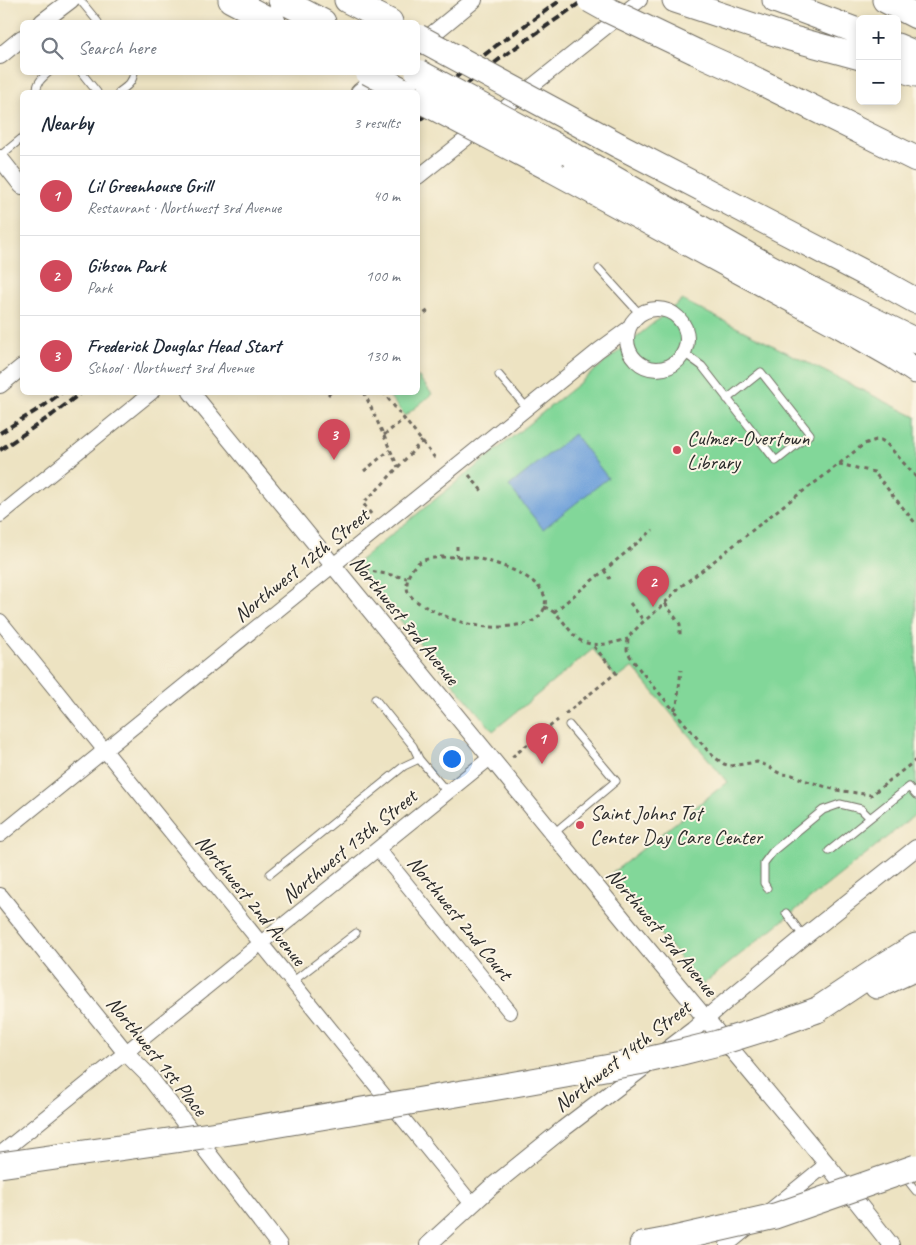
<!DOCTYPE html>
<meta charset="utf-8">
<style>
:root{--surface:#fff;--page:#f2f2f3;--text:#1f2937;--muted:#747a83;--line:#e0e1e3;--accent:#d1495b}
body{margin:0;font-family:Caveat,sans-serif;background:var(--page);color:var(--text)}
.controls{position:absolute;right:15px;top:15px;display:grid;overflow:hidden;border-radius:8px;box-shadow:0 2px 8px #0003}
.controls button{width:45px;height:45px;display:grid;place-items:center;padding:0;border:0;border-bottom:1px solid var(--line);background:var(--surface);color:var(--text);font:25px sans-serif}
.you{position:absolute;left:451px;top:758px;width:18px;height:18px;margin:-12px;border:4px solid #fff;border-radius:50%;background:#1a73e8;box-shadow:0 0 0 8px #1a73e833}
.badge{display:grid;place-items:center;width:32px;height:32px;border-radius:50%;background:var(--accent);color:#fff;font-size:16px;font-weight:700}
.pin{position:absolute;translate:-50% -41px;filter:drop-shadow(0 1px 2px #0008)}
.pin::after{content:'';position:absolute;top:26px;width:18px;height:15px;background:inherit;clip-path:polygon(0 0,100% 0,50% 100%)}
.list{margin:0;padding:0;list-style:none}
h2{display:flex;justify-content:space-between;align-items:center;height:65px;margin:0;padding:0 20px;font-size:21px}
h2 small{font-size:16px;font-weight:400;color:var(--muted)}
.list li{display:grid;grid-template-columns:32px 1fr auto;gap:15px;align-items:center;box-sizing:border-box;height:80px;padding:0 20px;border-top:1px solid var(--line)}
.list b{display:block;font-size:19px;white-space:nowrap}
.list p{margin:0;font-size:16px;white-space:nowrap;color:var(--muted)}
.list em{font-size:16px;font-style:normal;color:var(--muted)}
.icon{flex:none;width:28px;height:28px;fill:none;stroke:currentColor;stroke-width:2;stroke-linecap:round;stroke-linejoin:round}
.map{position:relative;flex:none;width:916px;height:1245px;overflow:hidden}
.search{position:absolute;background:var(--surface);box-shadow:0 2px 8px #0003;left:20px;top:20px;width:400px;height:55px;display:flex;align-items:center;gap:12px;box-sizing:border-box;padding:0 18px;border-radius:8px;color:var(--muted);font-size:19px}
.panel{position:absolute;background:var(--surface);box-shadow:0 2px 8px #0003;left:20px;top:90px;width:400px;height:305px;border-radius:8px}
.map>svg:first-child{display:block}
.green{fill:#82d799;stroke:#568162}
.water{fill:#6fa1da;stroke:#4d6682}
.lines{fill:none;stroke-linecap:round;stroke-linejoin:round}
.service-casing{stroke:#6f6b60;stroke-width:9}
.minor-casing{stroke:#6f6b60;stroke-width:16}
.tertiary-casing{stroke:#6f6b60;stroke-width:18}
.motorway-casing{stroke:#6f6b60;stroke-width:27}
.path{stroke:#6f6b60;stroke-width:3;stroke-dasharray:4 4;stroke-linecap:butt}
.service{stroke:#fff;stroke-width:7}
.minor{stroke:#fff;stroke-width:14}
.tertiary{stroke:#fff;stroke-width:16}
.motorway{stroke:#fff;stroke-width:25}
.rail{stroke:#2b2b2b;stroke-width:4;stroke-dasharray:8 4;stroke-linecap:butt}
.motorway-bridge-casing{stroke:#6f6b60;stroke-width:27;stroke-linecap:butt}
.motorway-bridge{stroke:#fff;stroke-width:25}
.poi-dot{fill:#d1495b;stroke:#fcf5e5;stroke-width:2}
.labels{text-anchor:middle;dominant-baseline:central;stroke-width:4;stroke-linejoin:round;paint-order:stroke}
.poi-label{font-size:21px;fill:#2b2b2b;stroke:#fcf5e5;text-anchor:start}
.street-label{font-size:21px;fill:#2b2b2b;stroke:#fcf5e5}
</style>
<div class="map">
<svg width="916" height="1245" viewBox="0 0 916 1245">
<rect width="100%" height="100%" fill="#fcf5e5"/>
<filter id="ink" filterUnits="userSpaceOnUse"><feTurbulence type="fractalNoise" baseFrequency=".02" numOctaves="2"/><feDisplacementMap in="SourceGraphic" scale="10" xChannelSelector="R" yChannelSelector="G"/><feConvolveMatrix kernelMatrix="1 2 1 2 8 2 1 2 1" color-interpolation-filters="sRGB"/></filter>
<filter id="wash" filterUnits="userSpaceOnUse"><feTurbulence type="fractalNoise" baseFrequency=".0096" numOctaves="4" result="noise"/><feDisplacementMap in="SourceGraphic" scale="20" xChannelSelector="R" yChannelSelector="G"/><feGaussianBlur stdDeviation="1.12" result="paint"/><feColorMatrix in="noise" values="0 0 0 0 0 0 0 0 0 0 0 0 0 0 0 0 0 1.4 0 .05"/><feComposite in="paint" operator="in"/></filter>
<g filter="url(#wash)">
<rect width="100%" height="100%" fill="#ede3c2"/>
<path class="green" d="M 682,300 L 916,417 L 916,814 L 702,985 L 611,874 L 727,782 L 633,667 L 617,679 L 593,649 L 493,731 L 354,565 Z
M 418,376 L 432,394 L 405,416 L 387,393 L 418,392 Z"/>
<path class="water" d="M 574,434 L 608,478 L 543,529 L 509,486 Z"/>
</g>
<g filter="url(#ink)">
<g class="lines">
<g class="service-casing">
<path id="service" d="M 80,0 L 98,22
M 81,72 L 97,92
M 37,92 C 36,83 42,78 49,72
M 119,92 C 126,87 133,83 134,72
M 0,156 L 22,138
M 599,269 L 640,314
M 684,353 L 702,366 L 776,461 L 810,434 L 761,372 L 727,399
M 499,375 L 527,408
M 375,699 L 413,746 L 419,759 L 447,792
M 554,833 L 616,781 L 569,725
M 829,851 L 870,818
M 270,874 L 404,766 L 419,759
M 767,888 L 764,883 L 764,863 L 773,851 L 823,810 L 840,804 L 861,809 L 870,818 L 909,787 L 916,795
M 786,913 L 804,937
M 292,982 L 356,933
M 904,1176 L 916,1191"/>
</g>
<g class="minor-casing">
<path id="minor" d="M 418,177 L 640,0
M627 339a30 30 0 1 1 60 0a30 30 0 1 1-60 0Z
M 0,515 L 152,392
M 0,621 L 472,1204
M 0,835 L 599,350 L 629,328
M 378,849 L 510,1012
M 0,1154 L 490,758
M 768,1212 L 827,1164
M 727,1245 L 749,1227"/>
</g>
<g class="tertiary-casing">
<path id="tertiary" d="M 42,22 L 71,0
M 418,46 L 474,0
M 0,56 L 22,38
M 359,92 L 384,72
M 0,158 L 22,186
M 0,385 L 22,367
M 191,392 L 632,930 L 827,1164 L 891,1245
M 0,896 L 126,1053 L 147,1074 L 279,1245
M 428,1245 L 490,1188 L 563,1129 L 693,1030 L 724,1003 L 804,937 L 916,848"/>
</g>
<g class="motorway-casing">
<path id="motorway" d="M 231,0 L 273,22
M 281,0 L 323,22
M 347,0 L 390,22
M 675,0 L 790,38 L 860,57
M 775,0 L 860,32
M 885,0 L 916,16
M 897,46 L 916,54
M 696,52 L 736,70 L 916,159
M 897,68 L 916,74
M 618,145 L 880,281 L 916,301
M 571,154 L 753,258 L 818,293 L 916,341
M 551,169 L 839,325 L 895,357 L 916,371
M 877,986 L 916,968
M 817,1010 L 880,968 L 916,946
M 642,1245 L 674,1239"/>
</g>
<path class="path" d="M 418,318 L 429,310
M 364,392 L 398,467
M 383,392 L 435,458
M 328,395 L 331,392
M 384,435 L 404,419
M 839,464 L 874,472 L 916,524
M 364,471 L 390,450
M 469,475 L 482,491
M 916,477 L 886,443 L 881,440 L 876,440 L 864,444 L 820,479 L 784,505 L 704,569 L 680,587 L 661,607 L 642,623 L 631,634 L 628,639 L 627,650 L 630,656 L 640,670 L 708,751 L 714,757 L 724,764 L 730,766 L 757,762 L 768,766 L 773,770 L 781,774 L 792,775 L 804,780 L 836,790 L 871,795 L 916,760
M 371,514 L 363,503 L 378,489 L 422,441
M 457,546 L 457,557
M 441,557 C 454,557 467,556 480,559 C 498,563 558,582 543,611 C 537,621 528,624 517,625 C 487,631 459,624 432,610 C 424,606 413,601 408,592 C 406,586 407,578 410,573 C 417,559 426,559 441,557 Z
M 365,570 L 407,578
M 604,570 L 610,579
M 630,603 L 644,621
M 665,603 L 680,624 L 680,638
M 544,607 C 554,611 559,616 565,624 C 569,629 573,635 578,639 C 593,649 612,643 628,639
M 554,612 L 653,530
M 674,710 L 677,706 L 681,670
M 565,714 L 616,673 L 592,644
M 512,757 L 558,720"/>
<use href="#service" class="service"/>
<use href="#minor" class="minor"/>
<use href="#tertiary" class="tertiary"/>
<use href="#motorway" class="motorway"/>
<path class="rail" d="M 418,107 L 497,45 L 561,0
M 418,121 L 505,55 L 584,0
M 0,433 L 45,405 L 62,392
M 0,450 L 52,415 L 82,392"/>
<g class="motorway-bridge-casing">
<path id="motorway-bridge" d="M 590,0 L 608,10 L 696,52
M 418,37 L 618,145
M 368,72 L 406,92
M 418,72 L 571,154
M 418,99 L 551,169
M 0,1165 L 238,1131 L 504,1086 L 638,1062 L 682,1052 L 718,1043 L 770,1027 L 817,1010
M 674,1239 L 775,1216 L 916,1167"/>
</g>
<use href="#motorway-bridge" class="motorway-bridge"/>
</g>
</g>
<g class="poi-dot">
<circle cx="677" cy="450" r="5"/>
<circle cx="580" cy="825" r="5"/>
</g>
<g class="labels">
<g class="poi-label">
<text x="687" y="438">Culmer-Overtown<tspan x="687" dy="24">Library</tspan></text>
<text x="590" y="813">Saint Johns Tot<tspan x="590" dy="24">Center Day Care Center</tspan></text>
</g>
<g class="street-label">
<text transform="translate(301 565) rotate(-39)">Northwest 12th Street</text>
<text transform="translate(405 620) rotate(51)">Northwest 3rd Avenue</text>
<text transform="translate(349 846) rotate(-39)">Northwest 13th Street</text>
<text transform="translate(251 900) rotate(51)">Northwest 2nd Avenue</text>
<text transform="translate(460 918) rotate(51)">Northwest 2nd Court</text>
<text transform="translate(662 932) rotate(50)">Northwest 3rd Avenue</text>
<text transform="translate(157 1056) rotate(51)">Northwest 1st Place</text>
<text transform="translate(622 1056) rotate(-38)">Northwest 14th Street</text>
</g>
</g>
</svg>
<div class="controls">
<button>+</button>
<button>−</button>
</div>
<div class="you"></div>
<div class="pin badge" style="left:542px;top:764px">1</div>
<div class="pin badge" style="left:653px;top:607px">2</div>
<div class="pin badge" style="left:334px;top:460px">3</div>
<div class="search"><svg class="icon" aria-label="search" viewBox="0 0 24 24"><circle cx="10" cy="10" r="6"/><path d="M15 15l6 6"/></svg>Search here</div>
<section class="panel">
<h2>Nearby<small>3 results</small></h2>
<ul class="list">
<li><span class="badge">1</span><div><b>Lil Greenhouse Grill</b><p>Restaurant · Northwest 3rd Avenue</p></div><em>40 m</em></li>
<li><span class="badge">2</span><div><b>Gibson Park</b><p>Park</p></div><em>100 m</em></li>
<li><span class="badge">3</span><div><b>Frederick Douglas Head Start</b><p>School · Northwest 3rd Avenue</p></div><em>130 m</em></li>
</ul>
</section>
</div>
